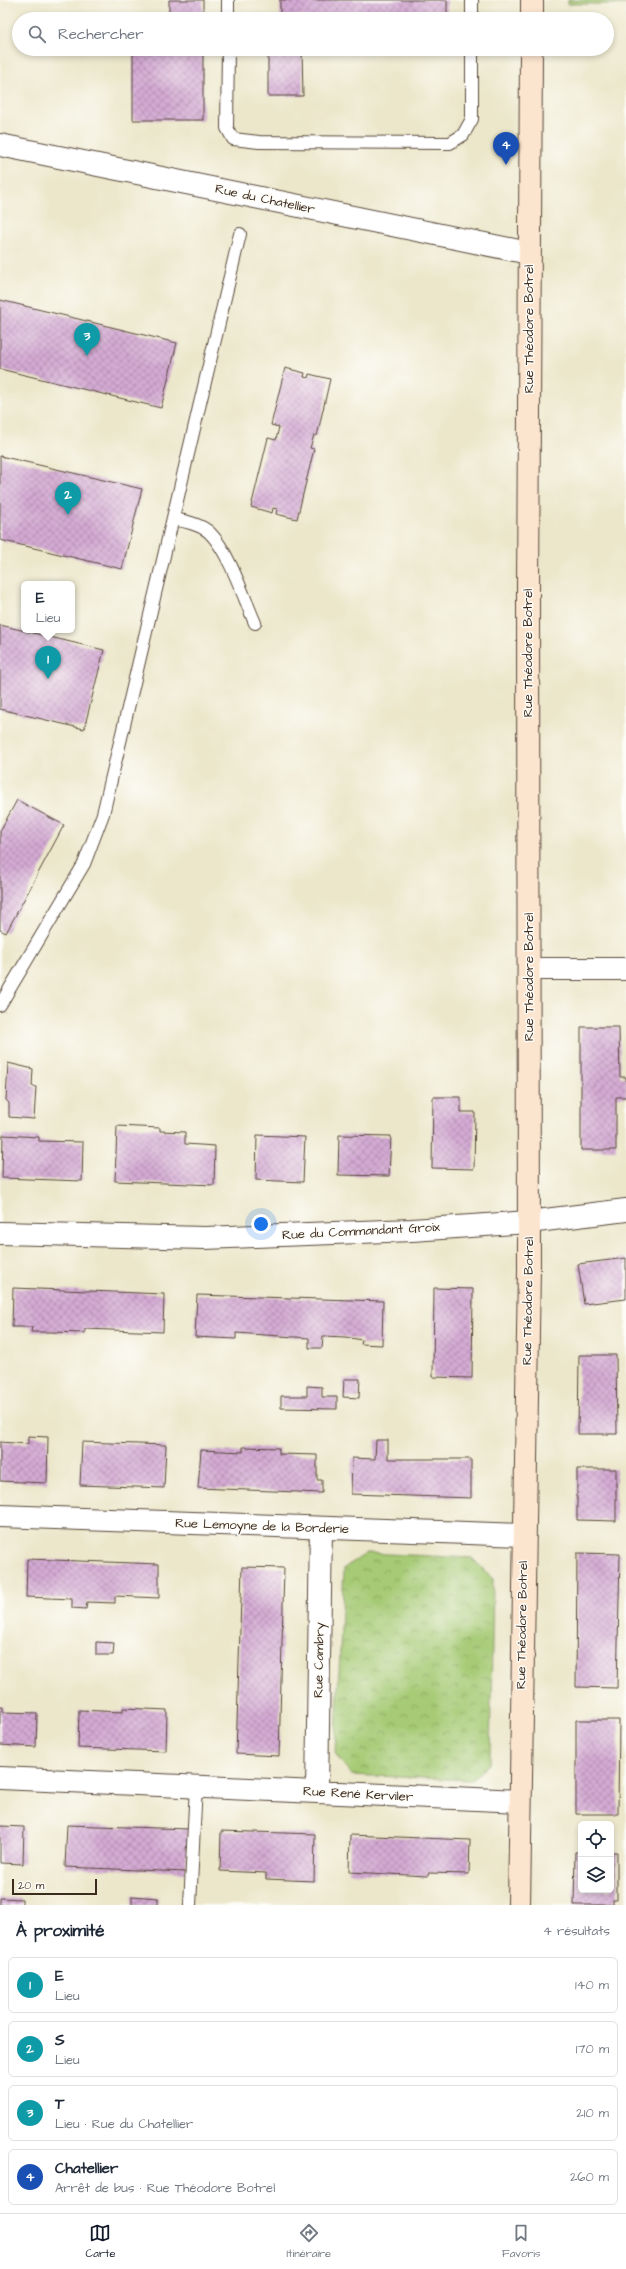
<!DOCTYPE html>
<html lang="fr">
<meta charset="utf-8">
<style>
:root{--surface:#fff;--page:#f2f2f3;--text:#1f2937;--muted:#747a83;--line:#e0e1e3;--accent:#111827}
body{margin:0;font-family:"Architects Daughter",sans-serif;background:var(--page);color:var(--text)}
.controls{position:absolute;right:12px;bottom:12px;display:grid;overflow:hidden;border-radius:6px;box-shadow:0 2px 6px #0003}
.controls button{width:36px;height:36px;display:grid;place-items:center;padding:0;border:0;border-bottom:1px solid var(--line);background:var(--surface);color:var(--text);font:20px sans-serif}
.scale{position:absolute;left:12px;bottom:10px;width:85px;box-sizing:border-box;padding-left:4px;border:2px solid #3b2a1e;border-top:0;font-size:11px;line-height:14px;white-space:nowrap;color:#3b2a1e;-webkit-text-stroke:3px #fdfcf7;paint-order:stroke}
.you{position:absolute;left:261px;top:1224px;width:14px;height:14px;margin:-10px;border:3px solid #fff;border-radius:50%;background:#1a73e8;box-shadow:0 0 0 6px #1a73e833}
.badge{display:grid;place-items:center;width:26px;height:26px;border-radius:50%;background:var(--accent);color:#fff;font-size:13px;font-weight:700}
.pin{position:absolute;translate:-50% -33px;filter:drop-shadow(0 1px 2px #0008)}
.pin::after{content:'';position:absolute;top:21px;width:14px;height:12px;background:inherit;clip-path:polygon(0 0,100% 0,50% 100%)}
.popup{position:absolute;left:21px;top:581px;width:54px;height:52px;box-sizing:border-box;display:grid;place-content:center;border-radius:6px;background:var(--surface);filter:drop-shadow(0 1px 3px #0005);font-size:13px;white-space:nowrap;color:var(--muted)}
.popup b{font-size:15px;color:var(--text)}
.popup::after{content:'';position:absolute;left:50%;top:100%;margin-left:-8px;border:8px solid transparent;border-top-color:var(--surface)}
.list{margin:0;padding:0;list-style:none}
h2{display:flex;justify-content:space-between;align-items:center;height:52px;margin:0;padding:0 16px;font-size:17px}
h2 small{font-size:13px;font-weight:400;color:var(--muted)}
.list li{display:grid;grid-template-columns:26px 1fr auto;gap:12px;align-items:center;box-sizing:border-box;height:56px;margin:0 8px 8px;padding:0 8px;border:1px solid var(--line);border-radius:6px}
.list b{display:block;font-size:15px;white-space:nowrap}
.list p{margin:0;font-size:13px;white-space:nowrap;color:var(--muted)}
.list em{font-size:13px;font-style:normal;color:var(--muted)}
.icon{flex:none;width:22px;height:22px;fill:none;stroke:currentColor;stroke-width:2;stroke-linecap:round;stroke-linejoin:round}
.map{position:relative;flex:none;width:626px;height:1905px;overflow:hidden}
.search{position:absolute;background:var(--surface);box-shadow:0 2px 6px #0003;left:12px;right:12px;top:12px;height:44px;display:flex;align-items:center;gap:10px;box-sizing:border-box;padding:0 14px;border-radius:22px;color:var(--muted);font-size:15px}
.sheet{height:308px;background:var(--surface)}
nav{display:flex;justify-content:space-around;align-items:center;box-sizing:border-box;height:56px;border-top:1px solid var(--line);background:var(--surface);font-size:11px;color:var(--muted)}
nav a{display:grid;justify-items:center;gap:2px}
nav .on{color:var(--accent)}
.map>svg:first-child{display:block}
.park{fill:url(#park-crowns);stroke:#707a49}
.garden{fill:#a6ca74;stroke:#707a49}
.building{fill:url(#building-cross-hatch)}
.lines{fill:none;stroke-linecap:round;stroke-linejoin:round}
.lane-casing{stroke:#564638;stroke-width:14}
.street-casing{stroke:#564638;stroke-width:24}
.secondary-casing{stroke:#564638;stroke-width:24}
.lane{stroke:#fff;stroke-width:12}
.street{stroke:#fff;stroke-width:22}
.secondary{stroke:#fce5cf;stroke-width:22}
.labels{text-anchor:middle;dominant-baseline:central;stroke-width:3;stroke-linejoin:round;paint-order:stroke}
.street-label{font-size:13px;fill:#3b2a1e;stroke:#fdfcf7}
</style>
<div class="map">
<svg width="626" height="1905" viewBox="0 0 626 1905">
<defs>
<pattern id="park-crowns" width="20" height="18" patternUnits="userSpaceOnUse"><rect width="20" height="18" fill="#a6ca74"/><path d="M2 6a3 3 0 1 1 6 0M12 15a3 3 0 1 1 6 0" fill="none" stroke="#88a45f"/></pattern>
<pattern id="building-cross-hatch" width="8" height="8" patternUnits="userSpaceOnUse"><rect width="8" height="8" fill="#d4aad4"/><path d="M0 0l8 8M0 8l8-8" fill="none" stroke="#ad8bab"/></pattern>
</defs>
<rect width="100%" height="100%" fill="#fdfcf7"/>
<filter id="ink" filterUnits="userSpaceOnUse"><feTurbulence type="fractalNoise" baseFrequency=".025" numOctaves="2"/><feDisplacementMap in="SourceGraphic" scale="8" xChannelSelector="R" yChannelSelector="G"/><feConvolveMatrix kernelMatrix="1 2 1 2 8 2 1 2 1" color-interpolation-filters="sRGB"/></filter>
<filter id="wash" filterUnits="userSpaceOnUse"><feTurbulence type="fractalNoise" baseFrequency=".012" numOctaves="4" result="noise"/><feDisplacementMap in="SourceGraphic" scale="16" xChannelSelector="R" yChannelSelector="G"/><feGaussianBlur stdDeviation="0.9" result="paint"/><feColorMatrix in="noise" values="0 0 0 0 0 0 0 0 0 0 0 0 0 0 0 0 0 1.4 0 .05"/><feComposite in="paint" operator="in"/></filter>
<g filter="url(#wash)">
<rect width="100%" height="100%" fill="#ece7cb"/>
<path class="park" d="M 367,1553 L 472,1558 L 493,1579 L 490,1763 L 471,1780 L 351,1775 L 335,1753 L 344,1568 Z"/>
<path class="garden" d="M 568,0 L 626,0 L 626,4 L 568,4 Z"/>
<g id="blocks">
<path class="building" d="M 169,0 L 203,0 L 203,19 L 169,19 Z
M 280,0 L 447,0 L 447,19 L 306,19 L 306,16 L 280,16 Z
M 133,49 L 203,49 L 203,120 L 133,120 Z
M 268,49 L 302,49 L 303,96 L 268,96 Z
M 0,300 L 177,343 L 161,408 L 0,369 Z
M 285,368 L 305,373 L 304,377 L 308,378 L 309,374 L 330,379 L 317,436 L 314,435 L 310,448 L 314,449 L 297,519 L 276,514 L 277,509 L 273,508 L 272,513 L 251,507 L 268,438 L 276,440 L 279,427 L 271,425 Z
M 0,456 L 142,489 L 122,569 L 0,540 Z
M 0,625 L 104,650 L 84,729 L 0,709 Z
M 17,800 L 64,825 L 6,933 L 0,930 L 0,831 Z
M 581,1027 L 619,1027 L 620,1077 L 626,1077 L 626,1097 L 616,1097 L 616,1150 L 581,1150 Z
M 8,1063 L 33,1069 L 32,1086 L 36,1087 L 34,1119 L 9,1117 L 9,1103 L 6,1100 Z
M 433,1097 L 461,1097 L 461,1112 L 475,1112 L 474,1169 L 432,1168 Z
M 117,1126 L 160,1128 L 160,1131 L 185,1132 L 185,1144 L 215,1146 L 214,1185 L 115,1181 Z
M 3,1135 L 39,1137 L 39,1141 L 83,1142 L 82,1181 L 2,1178 Z
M 257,1135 L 305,1137 L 303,1182 L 256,1180 Z
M 339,1135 L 391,1136 L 389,1176 L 338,1175 Z
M 626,1258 L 626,1299 L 584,1304 L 578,1264 Z
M 13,1288 L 164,1294 L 163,1332 L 85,1329 L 85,1333 L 50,1332 L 31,1332 L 32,1327 L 12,1327 Z
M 434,1288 L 473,1289 L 472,1378 L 433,1377 Z
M 197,1295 L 383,1301 L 382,1345 L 361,1344 L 362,1340 L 345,1337 L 323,1336 L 322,1348 L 309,1348 L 309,1338 L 236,1333 L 236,1339 L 195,1337 Z
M 579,1355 L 616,1355 L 617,1434 L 578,1434 Z
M 344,1379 L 360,1379 L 359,1398 L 343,1397 Z
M 307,1386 L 322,1387 L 322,1397 L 337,1397 L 337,1409 L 281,1408 L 281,1396 L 307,1396 Z
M 28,1436 L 48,1437 L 47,1483 L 0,1481 L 0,1442 L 28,1444 Z
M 376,1440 L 388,1440 L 388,1459 L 471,1459 L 471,1498 L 351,1494 L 352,1458 L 375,1459 Z
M 82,1442 L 166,1445 L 164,1488 L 80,1485 Z
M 243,1447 L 279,1448 L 279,1454 L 317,1455 L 317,1480 L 322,1480 L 322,1493 L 198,1488 L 201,1450 L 243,1452 Z
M 577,1469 L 616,1469 L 616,1521 L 577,1520 Z
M 577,1553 L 620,1554 L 617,1688 L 576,1687 Z
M 27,1559 L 159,1564 L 159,1598 L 115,1596 L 115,1603 L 87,1602 L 86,1609 L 72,1608 L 72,1599 L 26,1597 Z
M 242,1567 L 284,1568 L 279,1756 L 236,1754 Z
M 96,1642 L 114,1643 L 113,1655 L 96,1655 Z
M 0,1707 L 3,1707 L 3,1712 L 37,1713 L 36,1747 L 0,1745 Z
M 123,1708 L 167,1710 L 166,1751 L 78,1748 L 79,1710 L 123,1712 Z
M 576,1720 L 619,1720 L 618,1814 L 576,1814 Z
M 67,1825 L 188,1829 L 186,1872 L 65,1867 Z
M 0,1826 L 24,1827 L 23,1864 L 0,1863 Z
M 221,1831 L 315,1834 L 314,1881 L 266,1879 L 266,1873 L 220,1871 Z
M 350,1835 L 470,1840 L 469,1874 L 428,1873 L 428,1876 L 349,1872 Z
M 575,1852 L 581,1852 L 581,1890 L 611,1890 L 611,1852 L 617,1852 L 617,1900 L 613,1900 L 613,1905 L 574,1905 Z
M 132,1896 L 158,1898 L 158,1905 L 132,1905 Z
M 0,1898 L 22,1899 L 22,1905 L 0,1905 Z"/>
</g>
</g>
<g filter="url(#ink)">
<use href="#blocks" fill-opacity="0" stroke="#564638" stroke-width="1"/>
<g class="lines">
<g class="lane-casing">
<path id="lane" d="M 228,19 L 228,0
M 472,19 L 472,0
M 228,49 L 227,128 L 233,139 L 259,142 L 450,143 L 463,135 L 472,119 L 472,49
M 173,519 C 185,521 201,524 210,533 C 229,552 244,598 255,623
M 0,1005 L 84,864 L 103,814 L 240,234
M 190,1905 L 196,1786"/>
</g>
<g class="street-casing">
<path id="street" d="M 0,145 L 529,253
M 529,969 L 626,969
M 0,1233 L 205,1238 L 412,1230 L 529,1222 L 626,1210
M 0,1516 L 523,1535
M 0,1778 L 520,1801
M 317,1792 L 321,1528"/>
</g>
<g class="secondary-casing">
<path id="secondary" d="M 532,19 L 532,0
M 519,1905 L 529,1269 L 528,595 L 531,49"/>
</g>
<use href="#lane" class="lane"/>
<use href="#street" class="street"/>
<use href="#secondary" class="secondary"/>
</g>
</g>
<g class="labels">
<g class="street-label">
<text transform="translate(265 199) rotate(12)">Rue du Chatellier</text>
<text transform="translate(529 329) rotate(-90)">Rue Théodore Botrel</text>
<text transform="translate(528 653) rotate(-90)">Rue Théodore Botrel</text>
<text transform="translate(529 977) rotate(-90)">Rue Théodore Botrel</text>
<text transform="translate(361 1231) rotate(-3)">Rue du Commandant Groix</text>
<text transform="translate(528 1301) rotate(-89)">Rue Théodore Botrel</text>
<text transform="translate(262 1526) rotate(2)">Rue Lemoyne de la Borderie</text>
<text transform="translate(522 1625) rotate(-89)">Rue Théodore Botrel</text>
<text transform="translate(319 1660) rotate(-89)">Rue Cambry</text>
<text transform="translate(358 1794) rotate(3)">Rue René Kerviler</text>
</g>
</g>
</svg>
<div class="controls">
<button><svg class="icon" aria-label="locate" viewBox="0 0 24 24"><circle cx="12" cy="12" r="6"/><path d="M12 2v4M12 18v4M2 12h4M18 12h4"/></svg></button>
<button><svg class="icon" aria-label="layers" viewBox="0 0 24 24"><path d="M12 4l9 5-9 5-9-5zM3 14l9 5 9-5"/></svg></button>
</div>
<div class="scale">20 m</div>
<div class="you"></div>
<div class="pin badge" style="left:48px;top:679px;background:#0f9aa8">1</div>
<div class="popup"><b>E</b>Lieu</div>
<div class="pin badge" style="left:68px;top:515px;background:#0f9aa8">2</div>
<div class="pin badge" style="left:87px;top:356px;background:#0f9aa8">3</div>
<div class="pin badge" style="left:506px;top:165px;background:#1a4fb4">4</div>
<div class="search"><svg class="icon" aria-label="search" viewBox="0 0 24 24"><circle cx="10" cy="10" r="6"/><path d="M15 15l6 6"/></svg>Rechercher</div>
</div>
<section class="sheet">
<h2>À proximité<small>4 résultats</small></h2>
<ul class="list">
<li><span class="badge" style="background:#0f9aa8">1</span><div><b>E</b><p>Lieu</p></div><em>140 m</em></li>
<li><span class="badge" style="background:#0f9aa8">2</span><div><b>S</b><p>Lieu</p></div><em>170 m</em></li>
<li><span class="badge" style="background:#0f9aa8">3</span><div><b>T</b><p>Lieu · Rue du Chatellier</p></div><em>210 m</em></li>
<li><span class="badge" style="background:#1a4fb4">4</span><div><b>Chatellier</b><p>Arrêt de bus · Rue Théodore Botrel</p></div><em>260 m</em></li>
</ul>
</section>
<nav>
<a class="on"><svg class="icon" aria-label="map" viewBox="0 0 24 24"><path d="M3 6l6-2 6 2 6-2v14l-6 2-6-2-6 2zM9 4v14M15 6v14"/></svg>Carte</a>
<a><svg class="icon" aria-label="directions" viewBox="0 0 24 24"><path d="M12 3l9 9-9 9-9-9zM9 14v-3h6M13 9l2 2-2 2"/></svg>Itinéraire</a>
<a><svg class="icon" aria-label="saved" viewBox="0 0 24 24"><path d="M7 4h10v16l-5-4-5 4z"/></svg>Favoris</a>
</nav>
